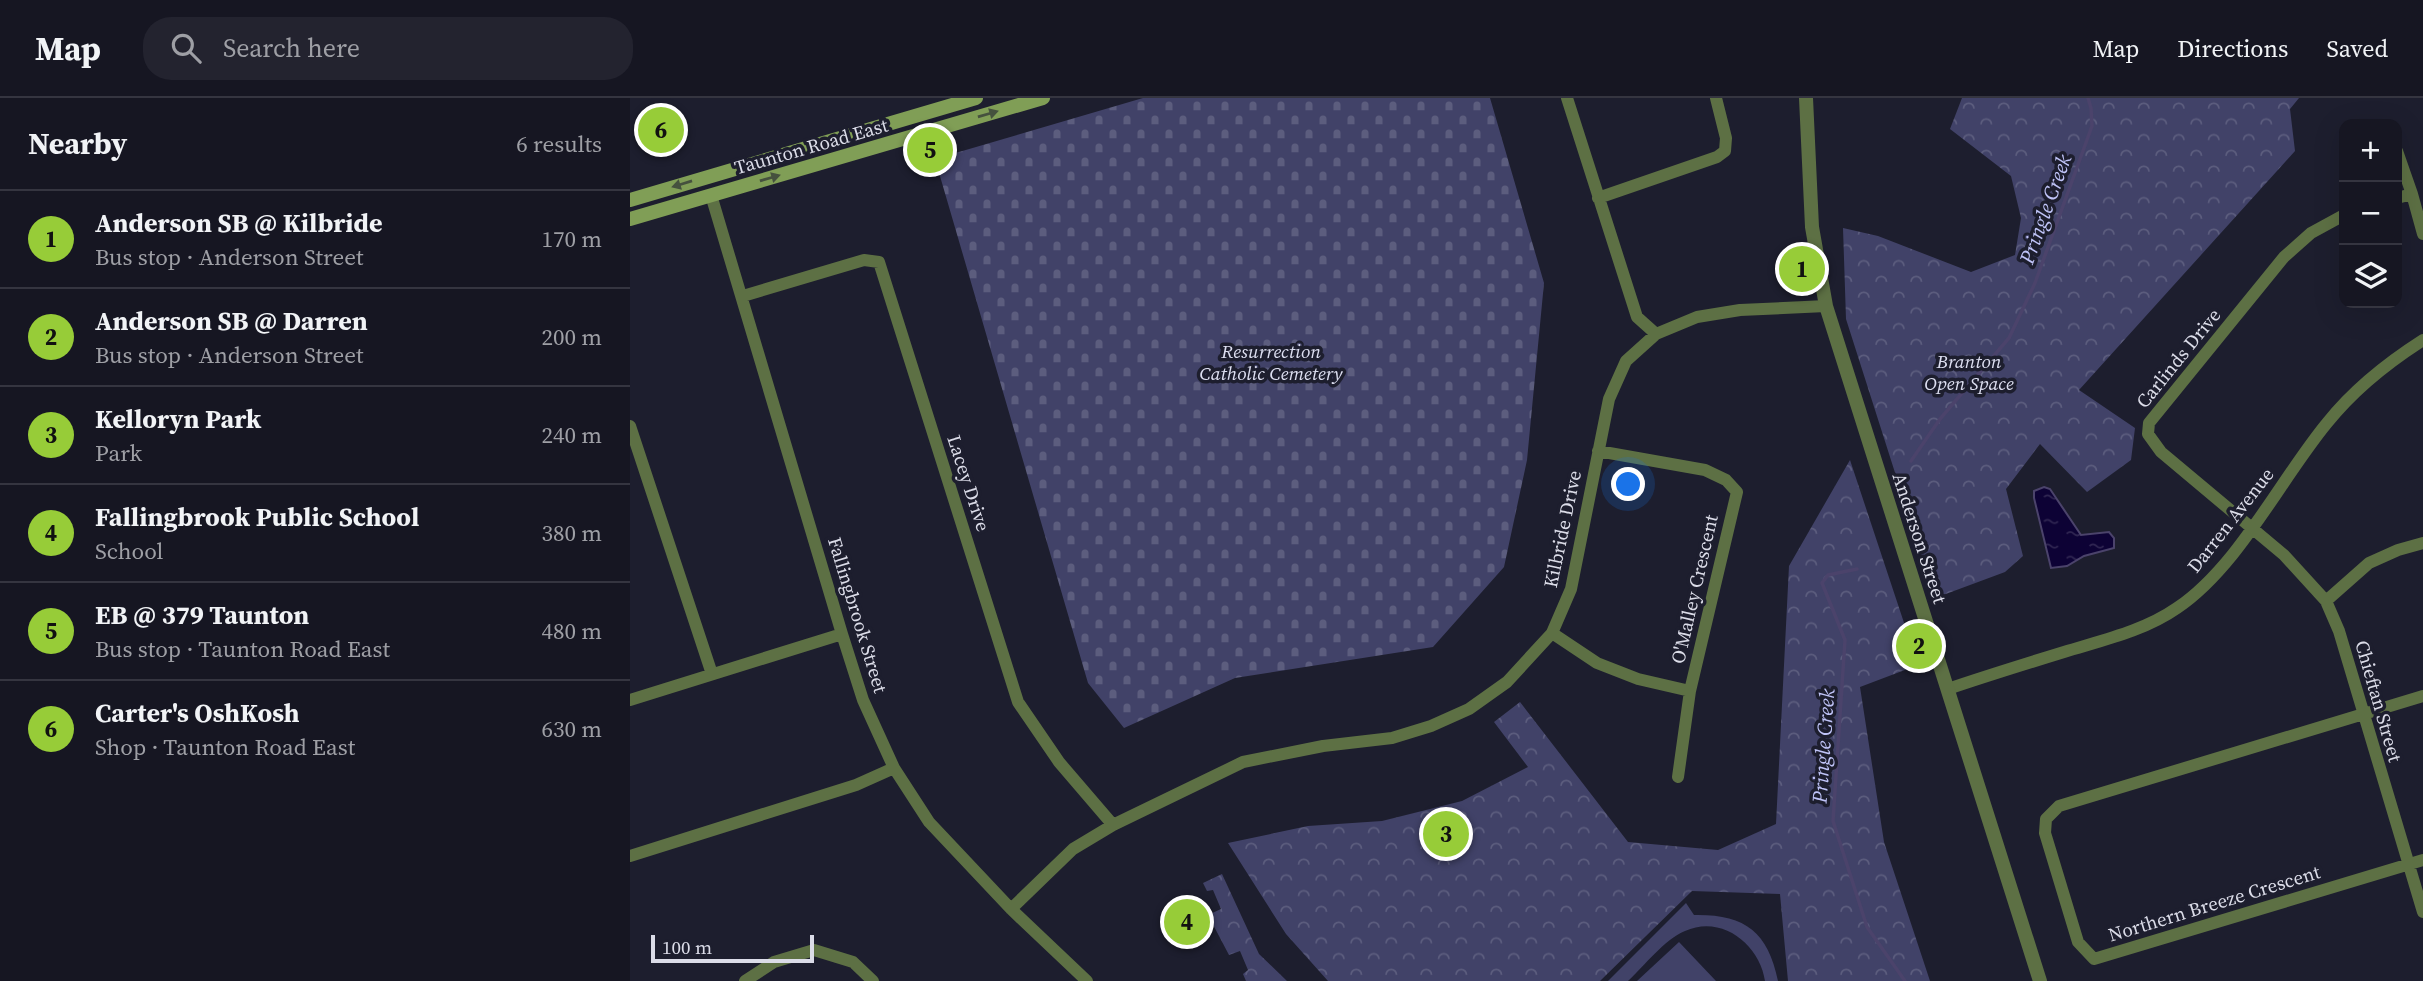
<!DOCTYPE html>
<meta charset="utf-8">
<style>
:root{--surface:#161622;--page:#23232f;--text:#f1f3f6;--muted:#9e9fa5;--line:#353540;--accent:#97cc38}
body{margin:0;font-family:"Source Serif 4",serif;background:var(--page);color:var(--text)}
.controls{position:absolute;right:21px;top:21px;display:grid;overflow:hidden;border-radius:14px;box-shadow:0 7px 28px #0002}
.controls button{width:63px;height:63px;display:grid;place-items:center;padding:0;border:0;border-bottom:2px solid var(--line);background:var(--surface);color:var(--text);font:35px sans-serif}
.scale{position:absolute;left:21px;bottom:18px;width:163px;box-sizing:border-box;padding-left:7px;border:4px solid #dbdce8;border-top:0;font-size:19px;line-height:24px;white-space:nowrap;color:#dbdce8;-webkit-text-stroke:5px #1d1e2e;paint-order:stroke}
.you{position:absolute;left:999px;top:387px;width:24px;height:24px;margin:-18px;border:5px solid #fff;border-radius:50%;background:#1a73e8;box-shadow:0 0 0 10px #1a73e833}
.badge{display:grid;place-items:center;width:46px;height:46px;border-radius:50%;background:var(--accent);color:#111;font-size:23px;font-weight:700}
.pin{position:absolute;translate:-50% -50%;border:4px solid #fff;box-shadow:0 2px 7px #0006}
.list{margin:0;padding:0;list-style:none}
h2{display:flex;justify-content:space-between;align-items:center;height:91px;margin:0;padding:0 28px;font-size:30px}
h2 small{font-size:23px;font-weight:400;color:var(--muted)}
.list li{display:grid;grid-template-columns:46px 1fr auto;gap:21px;align-items:center;box-sizing:border-box;height:98px;padding:0 28px;border-top:2px solid var(--line)}
.list b{display:block;font-size:26px;white-space:nowrap}
.list p{margin:0;font-size:23px;white-space:nowrap;color:var(--muted)}
.list em{font-size:23px;font-style:normal;color:var(--muted)}
.icon{flex:none;width:38px;height:38px;fill:none;stroke:currentColor;stroke-width:2;stroke-linecap:round;stroke-linejoin:round}
.map{position:relative;flex:none;width:1793px;height:883px;overflow:hidden}
header{display:flex;align-items:center;gap:42px;box-sizing:border-box;height:98px;padding:0 35px;background:var(--surface);border-bottom:2px solid var(--line)}
header strong{font-size:33px}
nav{display:flex;gap:38px;margin-inline-start:auto;font-size:24px}
.search{width:490px;height:63px;background:var(--page);display:flex;align-items:center;gap:18px;box-sizing:border-box;padding:0 24px;border-radius:28px;color:var(--muted);font-size:26px}
main{display:flex}
aside{flex:1;background:var(--surface)}
.map>svg:first-child{display:block}
.grass{fill:#414268}
.forest{fill:url(#forest-crowns)}
.cemetery{fill:url(#cemetery-stones)}
.water{fill:url(#water-ripples);stroke:#4b436b;stroke-width:2}
.lines{fill:none;stroke-linecap:round;stroke-linejoin:round}
.stream{stroke:#4b436b;stroke-width:3.5}
.minor{stroke:#5d7044;stroke-width:12}
.tertiary{stroke:#5d7044;stroke-width:14}
.secondary{stroke:#809e56;stroke-width:14}
.oneway{fill:#45513e}
.labels{text-anchor:middle;dominant-baseline:central;stroke-width:7;stroke-linejoin:round;paint-order:stroke}
.street-label{font-size:19px;fill:#dbdce8;stroke:#1d1e2e}
.park-label{font-size:19px;font-style:italic;fill:#dddff1;stroke:#1d1e2e}
.water-label{font-size:21px;font-style:italic;fill:#bfc3f7;stroke:#1d1e2e}
</style>
<header>
<strong>Map</strong>
<div class="search"><svg class="icon" aria-label="search" viewBox="0 0 24 24"><circle cx="10" cy="10" r="6"/><path d="M15 15l6 6"/></svg>Search here</div>
<nav><a>Map</a><a>Directions</a><a>Saved</a></nav>
</header>
<main>
<aside>
<h2>Nearby<small>6 results</small></h2>
<ul class="list">
<li><span class="badge">1</span><div><b>Anderson SB @ Kilbride</b><p>Bus stop · Anderson Street</p></div><em>170 m</em></li>
<li><span class="badge">2</span><div><b>Anderson SB @ Darren</b><p>Bus stop · Anderson Street</p></div><em>200 m</em></li>
<li><span class="badge">3</span><div><b>Kelloryn Park</b><p>Park</p></div><em>240 m</em></li>
<li><span class="badge">4</span><div><b>Fallingbrook Public School</b><p>School</p></div><em>380 m</em></li>
<li><span class="badge">5</span><div><b>EB @ 379 Taunton</b><p>Bus stop · Taunton Road East</p></div><em>480 m</em></li>
<li><span class="badge">6</span><div><b>Carter's OshKosh</b><p>Shop · Taunton Road East</p></div><em>630 m</em></li>
</ul>
</aside>
<div class="map">
<svg width="1793" height="883" viewBox="0 0 1793 883">
<defs>
<pattern id="forest-crowns" width="20" height="18" patternUnits="userSpaceOnUse" patternTransform="scale(1.75)"><rect width="20" height="18" fill="#414268"/><path d="M2 6a3 3 0 1 1 6 0M12 15a3 3 0 1 1 6 0" fill="none" stroke="#5c5d7e"/></pattern>
<pattern id="cemetery-stones" width="16" height="16" patternUnits="userSpaceOnUse" patternTransform="scale(1.75)"><rect width="16" height="16" fill="#414268"/><path d="M2 7V4a2 2 0 0 1 4 0v3zM10 15v-3a2 2 0 0 1 4 0v3z" fill="#5c5d7e"/></pattern>
<pattern id="water-ripples" width="26" height="14" patternUnits="userSpaceOnUse" patternTransform="scale(1.75)"><rect width="26" height="14" fill="#0d0235"/><path d="M2 4q2-2 4 0t4 0M15 11q2-2 4 0t4 0" fill="none" stroke="#302652"/></pattern>
</defs>
<rect width="100%" height="100%" fill="#1d1e2e"/>
<path class="grass" d="M 1056,805 L 1064,817 C 1114,816 1138,833 1148,883 L 1135,883 C 1130,847 1092,816 1055,833 C 1034,842 1015,867 998,883 L 978,883 Z
M 1049,844 L 1086,883 L 1007,883 Z"/>
<path class="forest" d="M 1332,0 L 1669,0 L 1660,11 L 1665,53 L 1449,292 L 1505,330 L 1501,362 L 1457,394 L 1410,346 L 1376,391 L 1393,458 L 1375,474 L 1305,500 L 1216,221 L 1213,130 L 1248,138 L 1341,174 L 1385,157 L 1391,120 L 1381,78 L 1320,31 Z
M 1220,362 L 1288,567 L 1230,589 L 1254,744 L 1300,883 L 1158,883 L 1150,796 L 1062,793 L 970,883 L 698,883 L 656,836 L 598,745 L 678,728 L 752,723 L 832,703 L 898,669 L 864,624 L 890,604 L 998,744 L 1088,752 L 1146,726 L 1159,468 Z
M 592,776 L 629,856 L 657,883 L 616,883 L 613,876 L 618,872 L 610,853 L 599,857 L 578,817 L 591,811 L 583,792 L 577,793 L 573,785 Z"/>
<path class="cemetery" d="M 513,0 L 860,0 L 914,185 L 897,362 L 874,469 L 803,549 L 605,580 L 494,630 L 458,585 L 305,61 Z"/>
<path class="water" d="M 1414,389 L 1420,391 L 1451,437 L 1479,434 L 1484,440 L 1484,450 L 1454,458 L 1437,468 L 1421,470 L 1404,400 L 1404,393 Z"/>
<g class="lines">
<path class="stream" d="M 1281,363 L 1310,321 L 1379,240 L 1405,185 L 1462,28 L 1461,10 L 1458,0
M 1227,471 L 1198,477 L 1192,485 L 1215,542 L 1203,723 L 1237,829 L 1275,883"/>
<path class="minor" d="M 937,0 L 1007,219 L 1026,236
M 1767,53 L 1782,96 L 1793,136
M 81,97 L 212,536 L 233,602 L 264,670 L 299,724 L 381,811 L 457,883
M 968,100 L 1087,59 L 1095,53 L 1096,40 L 1086,0
M 1767,100 L 1782,96
M 1714,117 L 1681,135 L 1654,159 L 1519,325 L 1518,336 L 1531,354 L 1654,457 L 1696,503 L 1709,533 L 1793,814
M 113,198 L 234,162 L 249,164 L 388,604 L 429,664 L 483,727
M 0,328 L 82,576
M 968,353 L 1075,372 L 1096,382 L 1107,394 L 1060,593 L 1048,679
M 1696,503 L 1739,465 L 1768,452 L 1793,445
M 922,535 L 967,565 L 1008,581 L 1060,593
M 1318,591 C 1356,578 1395,566 1434,554 C 1473,542 1514,533 1547,510 C 1608,469 1650,382 1697,325 C 1724,291 1757,265 1793,242
M 1793,598 L 1429,708 L 1416,721 L 1415,735 L 1448,844 L 1464,861 L 1793,762
M 0,602 L 212,536
M 0,758 L 226,687 L 264,670
M 381,811 L 443,751 L 483,727 L 613,664 L 693,648 L 762,640 L 801,628 L 839,611 L 877,584 L 922,535 L 941,491 L 979,301 L 996,263 L 1026,236 L 1067,219 L 1110,212 L 1196,208
M 115,883 L 144,864 L 184,852 L 223,864 L 243,883"/>
<path class="tertiary" d="M 1176,0 L 1182,129 L 1196,208 L 1410,883"/>
<path class="secondary" d="M 0,102 L 346,0
M 0,121 L 413,0"/>
</g>
<defs><path id="oneway-solid" d="M-6-.8H1V-3.2L6.5 0L1 3.2V.8H-6Z" transform="scale(1.75)"/></defs>
<g class="oneway">
<use href="#oneway-solid" transform="translate(358 16) rotate(-16)"/>
<use href="#oneway-solid" transform="translate(140 80) rotate(-16)"/>
<use href="#oneway-solid" transform="translate(52 86) rotate(163)"/>
</g>
<g class="labels">
<g class="street-label">
<text transform="translate(181 48) rotate(-16)">Taunton Road East</text>
<text transform="translate(1548 260) rotate(-51)">Carlinds Drive</text>
<text transform="translate(339 385) rotate(72)">Lacey Drive</text>
<text transform="translate(1600 422) rotate(-52)">Darren Avenue</text>
<text transform="translate(932 431) rotate(-78)">Kilbride Drive</text>
<text transform="translate(1290 440) rotate(72)">Anderson Street</text>
<text transform="translate(1064 491) rotate(-77)">O'Malley Crescent</text>
<text transform="translate(228 517) rotate(73)">Fallingbrook Street</text>
<text transform="translate(1749 603) rotate(74)">Chieftan Street</text>
<text transform="translate(1584 805) rotate(-17)">Northern Breeze Crescent</text>
</g>
<g class="park-label">
<text x="641" y="253">Resurrection<tspan x="641" dy="22">Catholic Cemetery</tspan></text>
<text x="1339" y="263">Branton<tspan x="1339" dy="22">Open Space</tspan></text>
</g>
<g class="water-label">
<text transform="translate(1415 111) rotate(-70)">Pringle Creek</text>
<text transform="translate(1193 648) rotate(-86)">Pringle Creek</text>
</g>
</g>
</svg>
<div class="controls">
<button>+</button>
<button>−</button>
<button><svg class="icon" aria-label="layers" viewBox="0 0 24 24"><path d="M12 4l9 5-9 5-9-5zM3 14l9 5 9-5"/></svg></button>
</div>
<div class="scale">100 m</div>
<div class="you"></div>
<div class="pin badge" style="left:1172px;top:171px">1</div>
<div class="pin badge" style="left:1289px;top:548px">2</div>
<div class="pin badge" style="left:816px;top:736px">3</div>
<div class="pin badge" style="left:557px;top:824px">4</div>
<div class="pin badge" style="left:300px;top:52px">5</div>
<div class="pin badge" style="left:31px;top:32px">6</div>
</div>
</main>
